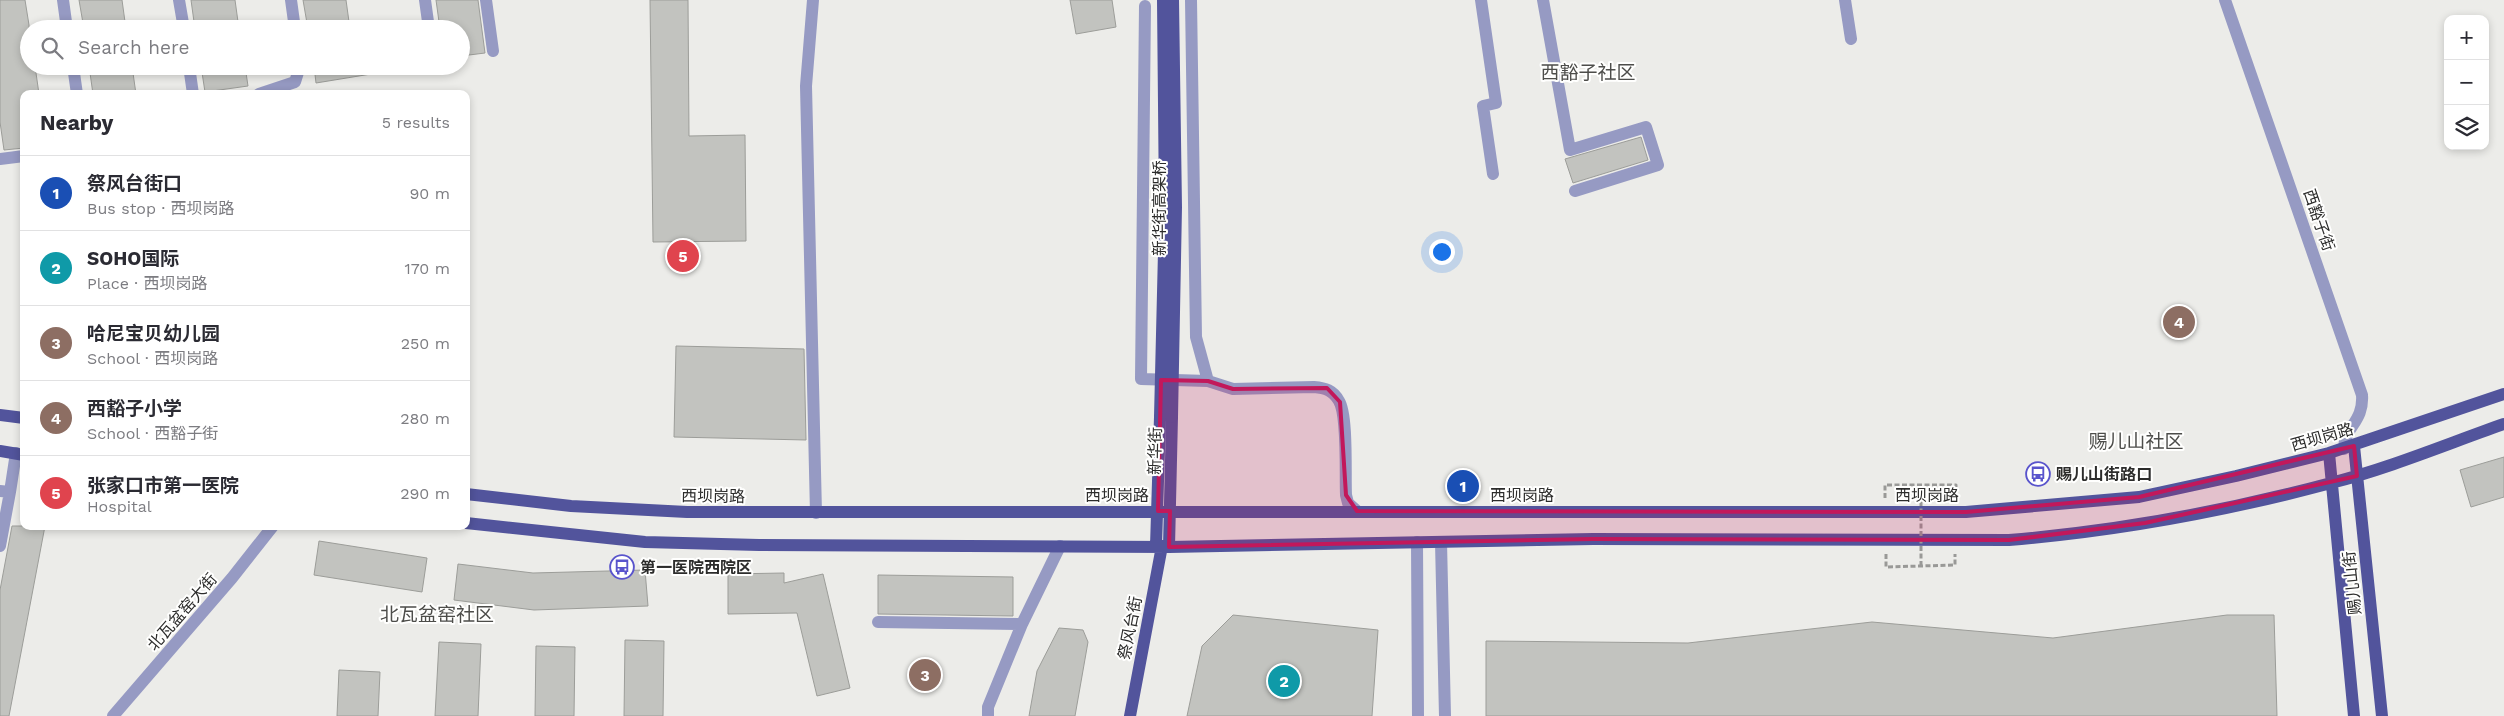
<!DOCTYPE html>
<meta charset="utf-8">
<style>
:root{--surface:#fff;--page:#f2f2f3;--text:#2b2b33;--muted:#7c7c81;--line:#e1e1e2;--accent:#7c3aed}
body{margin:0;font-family:"Work Sans","Noto Sans SC",sans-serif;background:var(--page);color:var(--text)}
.controls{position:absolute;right:15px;top:15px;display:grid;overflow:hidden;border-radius:10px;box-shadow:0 2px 8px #0003}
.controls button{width:45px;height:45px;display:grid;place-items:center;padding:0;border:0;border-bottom:1px solid var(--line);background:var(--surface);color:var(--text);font:25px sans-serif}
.you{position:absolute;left:1441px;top:251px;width:18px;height:18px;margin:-12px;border:4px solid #fff;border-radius:50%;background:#1a73e8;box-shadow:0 0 0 8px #1a73e833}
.badge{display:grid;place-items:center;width:32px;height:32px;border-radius:50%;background:var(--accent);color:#fff;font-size:16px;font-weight:700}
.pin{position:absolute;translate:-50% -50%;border:2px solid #fff;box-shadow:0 1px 5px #0006}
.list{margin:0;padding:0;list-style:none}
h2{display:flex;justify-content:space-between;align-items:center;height:65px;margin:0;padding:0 20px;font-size:21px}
h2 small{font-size:16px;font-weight:400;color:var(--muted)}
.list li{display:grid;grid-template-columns:32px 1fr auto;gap:15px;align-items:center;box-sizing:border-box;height:75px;padding:0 20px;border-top:1px solid var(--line)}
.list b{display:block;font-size:19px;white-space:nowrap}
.list p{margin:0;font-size:16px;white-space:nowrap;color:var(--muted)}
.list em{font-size:16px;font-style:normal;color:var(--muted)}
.icon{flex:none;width:28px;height:28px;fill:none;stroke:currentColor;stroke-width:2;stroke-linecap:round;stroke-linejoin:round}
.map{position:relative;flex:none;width:2504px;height:716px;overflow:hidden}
.search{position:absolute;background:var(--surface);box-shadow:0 2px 8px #0003;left:20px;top:20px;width:450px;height:55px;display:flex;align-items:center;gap:12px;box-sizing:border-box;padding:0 18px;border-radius:28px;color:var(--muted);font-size:19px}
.panel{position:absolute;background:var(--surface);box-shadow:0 2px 8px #0003;left:20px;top:90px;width:450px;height:440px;border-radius:10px}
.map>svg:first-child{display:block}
.building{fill:#c2c3bf;stroke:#9c9d99}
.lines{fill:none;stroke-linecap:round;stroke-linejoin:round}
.path{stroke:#999997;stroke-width:3;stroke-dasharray:5 2.5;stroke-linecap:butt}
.minor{stroke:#969ac3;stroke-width:12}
.major{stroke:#52549c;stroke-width:12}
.path-bridge{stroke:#999997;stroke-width:3;stroke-dasharray:5 2.5;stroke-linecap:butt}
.major-bridge{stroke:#52549c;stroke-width:12}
.marked{fill:#c2185b;fill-opacity:0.2;stroke:#c2185b;stroke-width:4;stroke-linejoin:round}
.labels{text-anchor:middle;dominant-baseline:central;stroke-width:4;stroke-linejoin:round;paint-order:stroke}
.street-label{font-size:16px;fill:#2c2c2b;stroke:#fffffe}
.poi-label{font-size:16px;font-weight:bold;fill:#2c2c2b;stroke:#fffffe;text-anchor:start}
.quarter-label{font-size:19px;fill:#4d4d4a;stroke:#fffffe}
</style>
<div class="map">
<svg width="2504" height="716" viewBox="0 0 2504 716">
<rect width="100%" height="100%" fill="#ecece9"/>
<path class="building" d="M 0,0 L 25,0 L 29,25 L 29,66 L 35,66 L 39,94 L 24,94 L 24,148 L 4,150 L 0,122 Z
M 79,0 L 122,0 L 126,29 L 84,29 Z
M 191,0 L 235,0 L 239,29 L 195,29 Z
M 303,0 L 346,0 L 350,29 L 308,29 Z
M 436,0 L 478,0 L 485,53 L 461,56 L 461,29 L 440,29 Z
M 650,0 L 688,0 L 689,136 L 745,135 L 746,241 L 653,242 Z
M 1070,0 L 1112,0 L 1116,27 L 1076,34 Z
M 89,66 L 132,66 L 136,94 L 93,94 Z
M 201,66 L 245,66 L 248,86 L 205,92 Z
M 314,66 L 370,66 L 371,74 L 316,83 Z
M 1641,137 L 1648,160 L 1573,183 L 1565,159 Z
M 676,346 L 804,349 L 806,440 L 674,437 Z
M 2504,457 L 2504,497 L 2471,507 L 2460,470 Z
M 12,526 L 45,526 L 9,716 L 0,716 L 0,590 Z
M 319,541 L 427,558 L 422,592 L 314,575 Z
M 458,564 L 533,573 L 645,570 L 648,606 L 534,610 L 454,600 Z
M 784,573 L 784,583 L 823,574 L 850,688 L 817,696 L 797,613 L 728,614 L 728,574 Z
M 878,575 L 1013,577 L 1013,616 L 878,614 Z
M 1233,615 L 1378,630 L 1372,716 L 1187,716 L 1202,646 Z
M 2227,615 L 2274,615 L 2277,716 L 1486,716 L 1486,641 L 1688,643 L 1872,622 L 2053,638 Z
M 1059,628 L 1083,630 L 1088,642 L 1075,716 L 1029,716 L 1037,671 Z
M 625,640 L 664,641 L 663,716 L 624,716 Z
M 439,642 L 481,644 L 478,716 L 435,716 Z
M 536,646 L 575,647 L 574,716 L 535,716 Z
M 339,670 L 380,672 L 378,716 L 337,716 Z"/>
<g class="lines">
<path class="path" d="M 1885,498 L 1885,485 L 1956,485 L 1956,498
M 1886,554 L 1886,567 L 1955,565 L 1955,554"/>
<path class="minor" d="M 63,0 L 67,29
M 179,0 L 184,29
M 291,0 L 295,29
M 425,0 L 429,29
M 486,0 L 493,51
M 813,0 L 806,86 L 816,513
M 1191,0 L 1196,337 L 1208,381 L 1233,389 L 1314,387 C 1325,388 1333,390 1339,401 C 1348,415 1345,476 1346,495 L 1348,503 L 1357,511
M 1481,0 L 1496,103 L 1483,106 L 1493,174
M 1543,0 L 1570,150 L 1646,127 L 1658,165 L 1575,191
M 1845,0 L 1851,39
M 2225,0 L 2362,395 C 2364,422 2344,427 2344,449
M 1145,6 L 1141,379 L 1208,381
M 73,66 L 77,94
M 189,66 L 193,94
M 259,94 L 295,82 L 300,66
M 0,159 L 24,156
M 0,491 L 10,492 L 0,546
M 10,492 L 16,453
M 1417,542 L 1418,716
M 1441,542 L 1445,716
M 878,622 L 1022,624
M 113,716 L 232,578 L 273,526
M 988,716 L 988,707 L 1022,624 L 1060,546"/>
<path class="major" d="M 0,415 L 24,418
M 2354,446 L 2382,716
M 0,451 L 24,455
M 2329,453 L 2354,716
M 466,494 L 571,506 L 687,512 L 1966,512 L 2139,497 L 2236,476 L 2329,453 L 2504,394
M 466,523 L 645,542 L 759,545 L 1169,547 L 1593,539 L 2009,540 C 2117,531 2226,511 2331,483 C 2390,468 2447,444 2504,424
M 1156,546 L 1160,417
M 1169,547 L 1172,417
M 1130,716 L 1162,546"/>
<path class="path-bridge" d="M 1921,566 L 1921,485"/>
<path class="major-bridge" d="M 1160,417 L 1165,210 L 1163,0
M 1172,417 L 1176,207 L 1173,0"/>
</g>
<path class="marked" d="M 1161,380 L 1208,381 L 1233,389 L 1327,388 L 1340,402 L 1346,495 L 1357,511 L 1966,512 L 2139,497 L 2354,446 L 2357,476 L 2145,523 L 2009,540 L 1593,539 L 1169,547 L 1170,511 L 1158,511 Z"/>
<defs>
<g id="bus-ring" transform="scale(1.25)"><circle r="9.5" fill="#fffffe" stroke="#5954cc" stroke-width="1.5"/><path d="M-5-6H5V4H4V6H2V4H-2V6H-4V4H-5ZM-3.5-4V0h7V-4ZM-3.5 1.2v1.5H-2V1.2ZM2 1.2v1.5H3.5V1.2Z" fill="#5954cc"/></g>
</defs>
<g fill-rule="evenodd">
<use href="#bus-ring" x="2038" y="474"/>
<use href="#bus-ring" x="622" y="567"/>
</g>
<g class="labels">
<g class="street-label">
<text transform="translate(1159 208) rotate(-90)">新华街高架桥</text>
<text transform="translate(2319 220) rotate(71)">西豁子街</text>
<text transform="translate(2322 437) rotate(-16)">西坝岗路</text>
<text transform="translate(1155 451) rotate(-89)">新华街</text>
<text x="1117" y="495">西坝岗路</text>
<text x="1522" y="495">西坝岗路</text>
<text x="1927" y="495">西坝岗路</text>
<text transform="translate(713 496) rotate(1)">西坝岗路</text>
<text transform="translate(2352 583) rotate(-96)">赐儿山街</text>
<text transform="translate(182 612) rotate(-49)">北瓦盆窑大街</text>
<text transform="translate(1130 628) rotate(-79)">祭风台街</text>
</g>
<g class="poi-label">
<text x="2056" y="474">赐儿山街路口</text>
<text x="640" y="567">第一医院西院区</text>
</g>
<g class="quarter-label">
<text x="1588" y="72">西豁子社区</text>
<text x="2136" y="441">赐儿山社区</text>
<text x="437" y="614">北瓦盆窑社区</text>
</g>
</g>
</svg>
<div class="controls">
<button>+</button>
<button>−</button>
<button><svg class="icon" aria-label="layers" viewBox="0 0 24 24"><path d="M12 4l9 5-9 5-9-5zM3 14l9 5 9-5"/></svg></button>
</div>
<div class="you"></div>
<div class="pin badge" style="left:1463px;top:486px;background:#1a4fb4">1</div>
<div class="pin badge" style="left:1284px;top:681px;background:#0f9aa8">2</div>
<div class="pin badge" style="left:925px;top:675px;background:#8d6e63">3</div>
<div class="pin badge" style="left:2179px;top:322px;background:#8d6e63">4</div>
<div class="pin badge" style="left:683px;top:256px;background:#e0444e">5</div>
<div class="search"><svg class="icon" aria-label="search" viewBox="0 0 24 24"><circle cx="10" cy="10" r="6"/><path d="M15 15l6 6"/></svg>Search here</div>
<section class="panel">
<h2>Nearby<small>5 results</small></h2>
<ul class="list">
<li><span class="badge" style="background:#1a4fb4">1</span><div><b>祭风台街口</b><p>Bus stop · 西坝岗路</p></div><em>90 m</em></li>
<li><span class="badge" style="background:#0f9aa8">2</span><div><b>SOHO国际</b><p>Place · 西坝岗路</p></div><em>170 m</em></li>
<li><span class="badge" style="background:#8d6e63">3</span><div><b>哈尼宝贝幼儿园</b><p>School · 西坝岗路</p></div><em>250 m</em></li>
<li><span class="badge" style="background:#8d6e63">4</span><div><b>西豁子小学</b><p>School · 西豁子街</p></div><em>280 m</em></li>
<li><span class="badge" style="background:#e0444e">5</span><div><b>张家口市第一医院</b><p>Hospital</p></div><em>290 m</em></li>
</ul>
</section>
</div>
